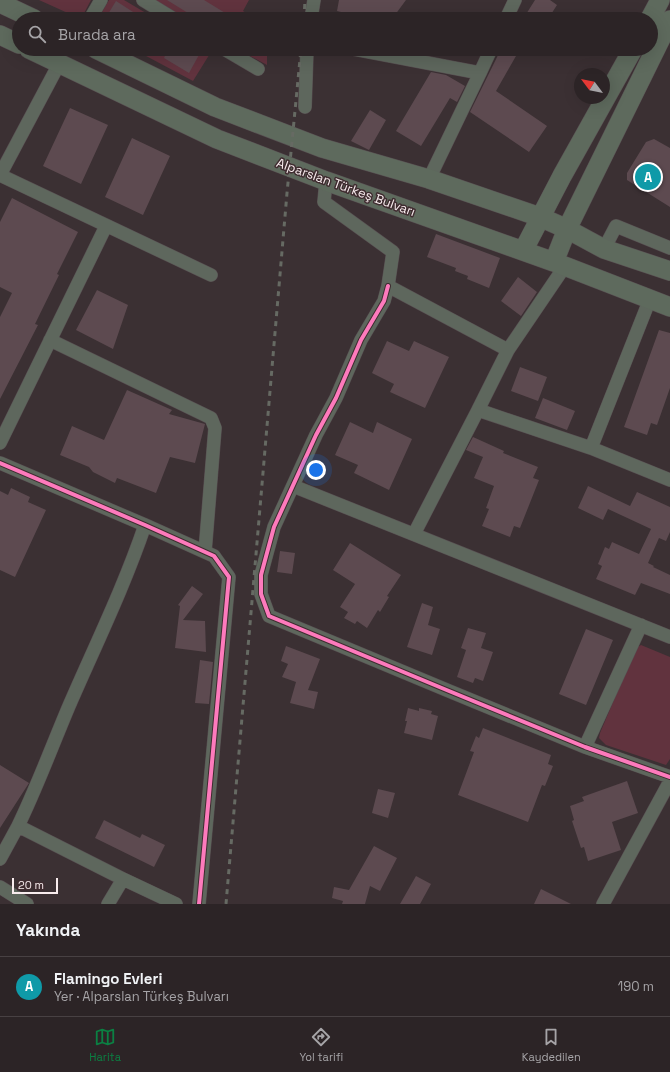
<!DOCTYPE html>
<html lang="tr">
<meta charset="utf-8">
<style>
:root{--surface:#2c2426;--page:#342c2e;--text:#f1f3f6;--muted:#a6a4a7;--line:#484143;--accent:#0b8043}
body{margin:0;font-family:"Space Grotesk",sans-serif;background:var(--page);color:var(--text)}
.compass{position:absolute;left:574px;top:68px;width:36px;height:36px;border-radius:50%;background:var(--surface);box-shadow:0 4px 16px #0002;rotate:302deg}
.scale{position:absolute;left:12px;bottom:10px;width:46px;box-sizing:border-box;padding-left:4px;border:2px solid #f8ecee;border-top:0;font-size:11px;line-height:14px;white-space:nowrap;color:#f8ecee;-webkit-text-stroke:3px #3f2c30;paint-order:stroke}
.you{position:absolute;left:316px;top:470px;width:14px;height:14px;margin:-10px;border:3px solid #fff;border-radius:50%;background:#1a73e8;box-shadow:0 0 0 6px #1a73e833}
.badge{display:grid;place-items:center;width:26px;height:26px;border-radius:50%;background:var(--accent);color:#fff;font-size:13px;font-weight:700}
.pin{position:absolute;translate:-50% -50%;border:2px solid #fff;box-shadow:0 1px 4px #0006}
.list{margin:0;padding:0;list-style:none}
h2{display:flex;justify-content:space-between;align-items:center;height:52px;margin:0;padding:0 16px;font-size:17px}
h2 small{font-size:13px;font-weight:400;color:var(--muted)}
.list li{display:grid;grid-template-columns:26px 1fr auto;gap:12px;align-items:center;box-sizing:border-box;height:60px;padding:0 16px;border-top:1px solid var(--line)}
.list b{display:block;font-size:15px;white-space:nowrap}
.list p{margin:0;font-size:13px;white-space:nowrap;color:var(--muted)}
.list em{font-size:13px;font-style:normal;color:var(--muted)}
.icon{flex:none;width:22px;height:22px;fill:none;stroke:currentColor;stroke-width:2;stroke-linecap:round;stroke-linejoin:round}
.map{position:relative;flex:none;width:670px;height:904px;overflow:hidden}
.search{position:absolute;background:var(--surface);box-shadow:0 4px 16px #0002;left:12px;right:12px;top:12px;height:44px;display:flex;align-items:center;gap:10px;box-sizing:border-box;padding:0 14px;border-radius:22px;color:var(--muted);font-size:15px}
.sheet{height:112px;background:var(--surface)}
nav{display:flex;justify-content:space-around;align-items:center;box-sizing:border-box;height:56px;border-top:1px solid var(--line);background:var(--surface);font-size:11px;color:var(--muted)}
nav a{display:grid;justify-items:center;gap:2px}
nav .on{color:var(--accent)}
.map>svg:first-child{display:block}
.green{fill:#61333e}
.building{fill:#5d4a50}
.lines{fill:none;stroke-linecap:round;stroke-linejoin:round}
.street-casing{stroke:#584f52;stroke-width:14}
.secondary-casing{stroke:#584f52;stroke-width:20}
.street{stroke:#5e675d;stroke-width:13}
.secondary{stroke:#5e6a5d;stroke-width:19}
.rail{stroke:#666a63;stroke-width:3;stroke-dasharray:5 5;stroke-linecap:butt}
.cycleway-casing{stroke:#3f2c30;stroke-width:6}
.cycleway{stroke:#fd7abc;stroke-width:4}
.labels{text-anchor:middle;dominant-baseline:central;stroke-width:3;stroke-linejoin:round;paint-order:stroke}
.street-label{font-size:13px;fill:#f8ecee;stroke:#3f2c30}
</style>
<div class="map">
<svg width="670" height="904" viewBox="0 0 670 904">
<rect width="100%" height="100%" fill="#3b3033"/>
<path class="green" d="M 39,0 L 91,0 L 81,19 Z
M 109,0 L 124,0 L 156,19 L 98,19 Z
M 150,0 L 249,0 L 243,11 L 256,19 L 183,19 Z
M 133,49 L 207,49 L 211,52 L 193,81 Z
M 237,49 L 267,49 L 267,65 Z
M 641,645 L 670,657 L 670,759 L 666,765 L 606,745 L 599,738 L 600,733 L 636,648 Z"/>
<path class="building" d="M 167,0 L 204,0 L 235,19 L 184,19 L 188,13 Z
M 339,0 L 406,0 L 392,19 L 340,19 L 341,12 L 337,11 Z
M 535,0 L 550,0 L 557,5 L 548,19 L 523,19 Z
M 116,1 L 144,19 L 105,19 Z
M 168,49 L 194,49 L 200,53 L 189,73 L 164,58 Z
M 501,49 L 520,49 L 496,91 L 547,126 L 529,152 L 470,112 Z
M 431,72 L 446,75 L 465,86 L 457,102 L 450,98 L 421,146 L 396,131 Z
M 70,108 L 108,125 L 81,184 L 43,166 Z
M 370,110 L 386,120 L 369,150 L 351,141 Z
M 132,138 L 170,156 L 143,215 L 105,197 Z
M 654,139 L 670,148 L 670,207 L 627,180 L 627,173 L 646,142 Z
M 12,198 L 78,232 L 57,274 L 59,275 L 35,324 L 38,325 L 0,399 L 0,317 L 12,293 L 0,287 L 0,222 Z
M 436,234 L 500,258 L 489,288 L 467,279 L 468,276 L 455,271 L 456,268 L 427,257 Z
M 518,277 L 537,292 L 521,316 L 501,301 Z
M 97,290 L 128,305 L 113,349 L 76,330 Z
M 659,330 L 670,333 L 670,388 L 657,425 L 651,423 L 647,435 L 624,427 Z
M 387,341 L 409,351 L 414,341 L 449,357 L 425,408 L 390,392 L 394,384 L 372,373 Z
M 520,367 L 547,377 L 538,401 L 511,391 Z
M 127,390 L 172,410 L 169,414 L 205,424 L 195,463 L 170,457 L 156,493 L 117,478 L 115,483 L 93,472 L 89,467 L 60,455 L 72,426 L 104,440 Z
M 543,398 L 575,411 L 567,430 L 535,418 Z
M 350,422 L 373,433 L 377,422 L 412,439 L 389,490 L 354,473 L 358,465 L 335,455 Z
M 473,437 L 504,451 L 503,453 L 538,467 L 533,478 L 539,480 L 520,528 L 514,526 L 510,537 L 482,526 L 489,509 L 486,508 L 494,486 L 474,478 L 483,457 L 466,450 Z
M 588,486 L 630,506 L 637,492 L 670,507 L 670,532 L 666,541 L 659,538 L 648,563 L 654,566 L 653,567 L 670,575 L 670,594 L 641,583 L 635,595 L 596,579 L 602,566 L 598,564 L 605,547 L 609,549 L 612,542 L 639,554 L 651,529 L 608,509 L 603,520 L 578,508 Z
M 11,488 L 30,497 L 28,502 L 46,510 L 15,577 L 0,570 L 0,491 L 8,495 Z
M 350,543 L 401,575 L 387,596 L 389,597 L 380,612 L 378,610 L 367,628 L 357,621 L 355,624 L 344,618 L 348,612 L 340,607 L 355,584 L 333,570 Z
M 280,551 L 295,553 L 292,574 L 277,572 Z
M 192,586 L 203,594 L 183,620 L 205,621 L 206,652 L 175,648 L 180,606 L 178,605 Z
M 422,603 L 433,607 L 428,625 L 440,629 L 432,655 L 407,647 Z
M 468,628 L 486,633 L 481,648 L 493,652 L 483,681 L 475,678 L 473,683 L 457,677 L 466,650 L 461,648 Z
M 586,629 L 613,640 L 586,705 L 559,694 Z
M 286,646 L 320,659 L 308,690 L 318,692 L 314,709 L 290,703 L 296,682 L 282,677 L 288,664 L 281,661 Z
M 200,660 L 213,662 L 209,704 L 195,703 Z
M 408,708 L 419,711 L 419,708 L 432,711 L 431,714 L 438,716 L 432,740 L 404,733 L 407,721 L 405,721 Z
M 483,728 L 551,755 L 548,764 L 553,766 L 545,786 L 542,785 L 528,822 L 458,795 L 474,752 L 470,751 L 476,736 L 479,738 Z
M 0,765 L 29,783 L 0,828 Z
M 627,781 L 638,813 L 612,822 L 621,850 L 588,861 L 584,847 L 581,848 L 572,821 L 574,820 L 570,806 L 584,801 L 582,797 Z
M 378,789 L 395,793 L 388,818 L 372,813 Z
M 104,820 L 140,838 L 142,834 L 165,845 L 154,867 L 95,838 Z
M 374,846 L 397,858 L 380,891 L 370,886 L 365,904 L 342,904 L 343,901 L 332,898 L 334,887 L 349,890 Z
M 416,876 L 431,884 L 420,904 L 400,904 Z
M 541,889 L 571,904 L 534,904 Z"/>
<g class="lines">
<g class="street-casing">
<path id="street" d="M 143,0 L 174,19
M 90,19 L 101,0
M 311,19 L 314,0
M 506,19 L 515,0
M 224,49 L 258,69
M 354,49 L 480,73 L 491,49
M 305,107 L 307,49
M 0,175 L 211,275
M 0,175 L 59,64
M 429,179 L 480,73
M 326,181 L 324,202 L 393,252 L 388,286 L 508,350 L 478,410 L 591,448 L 670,480
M 604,249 L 616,226 L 670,248
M 388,286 L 384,301 L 361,340 L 336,398 L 316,435 L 274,527 L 261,575 L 261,594 L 269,616 L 449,691 L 585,747 L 670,777
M 50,340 L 211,418 L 215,428 L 205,552
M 508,350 L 565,266
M 0,443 L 106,226
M 591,448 L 650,299
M 0,463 L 145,525 L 214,556 L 229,577 L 199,904
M 293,486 L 670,637
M 414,534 L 478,410
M 585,747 L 641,625
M 18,826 C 37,787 52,746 69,706 C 95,646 124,587 145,525
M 0,859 L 18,826 L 123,879 L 176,904
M 0,887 L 27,904
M 108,904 L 123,879
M 603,904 L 670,781"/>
</g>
<g class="secondary-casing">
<path id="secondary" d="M 0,3 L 34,19
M 650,19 L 660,0
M 0,35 L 19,44
M 29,49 L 217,139 L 326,181 L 554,262 L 670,307
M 96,49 L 215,107 L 322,148 L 429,179 L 540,217 L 567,229 L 604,249 L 670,271
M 523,251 L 562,176 L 633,49
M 554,262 L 567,229 L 670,20"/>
</g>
<use href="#street" class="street"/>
<use href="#secondary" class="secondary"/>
<path class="rail" d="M 304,19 L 305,0
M 226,904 L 287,193 L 301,49"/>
<g class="cycleway-casing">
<path id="cycleway" d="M 388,286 L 384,301 L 361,340 L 336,398 L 316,435 L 274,527 L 261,575 L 261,594 L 269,616 L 449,691 L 585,747 L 670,777
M 0,463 L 145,525 L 214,556 L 229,577 L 199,904"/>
</g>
<use href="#cycleway" class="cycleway"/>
</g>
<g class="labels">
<g class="street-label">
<text transform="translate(346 187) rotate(20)">Alparslan Türkeş Bulvarı</text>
</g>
</g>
</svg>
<svg class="compass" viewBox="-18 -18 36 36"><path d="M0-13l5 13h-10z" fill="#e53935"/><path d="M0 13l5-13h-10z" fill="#a6a4a7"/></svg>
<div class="scale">20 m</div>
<div class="you"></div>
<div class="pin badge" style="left:648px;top:177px;background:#0f9aa8">A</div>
<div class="search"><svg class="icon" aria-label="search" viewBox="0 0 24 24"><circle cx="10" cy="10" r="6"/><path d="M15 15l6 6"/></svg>Burada ara</div>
</div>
<section class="sheet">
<h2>Yakında<small></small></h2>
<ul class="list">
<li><span class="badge" style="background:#0f9aa8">A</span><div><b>Flamingo Evleri</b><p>Yer · Alparslan Türkeş Bulvarı</p></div><em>190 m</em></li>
</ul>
</section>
<nav>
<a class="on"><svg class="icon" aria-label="map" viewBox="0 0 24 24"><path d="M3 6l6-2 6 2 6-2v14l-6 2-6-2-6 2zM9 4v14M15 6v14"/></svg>Harita</a>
<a><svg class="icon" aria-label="directions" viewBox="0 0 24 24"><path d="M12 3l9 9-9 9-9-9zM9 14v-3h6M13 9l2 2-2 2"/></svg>Yol tarifi</a>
<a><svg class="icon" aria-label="saved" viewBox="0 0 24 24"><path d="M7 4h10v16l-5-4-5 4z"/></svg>Kaydedilen</a>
</nav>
